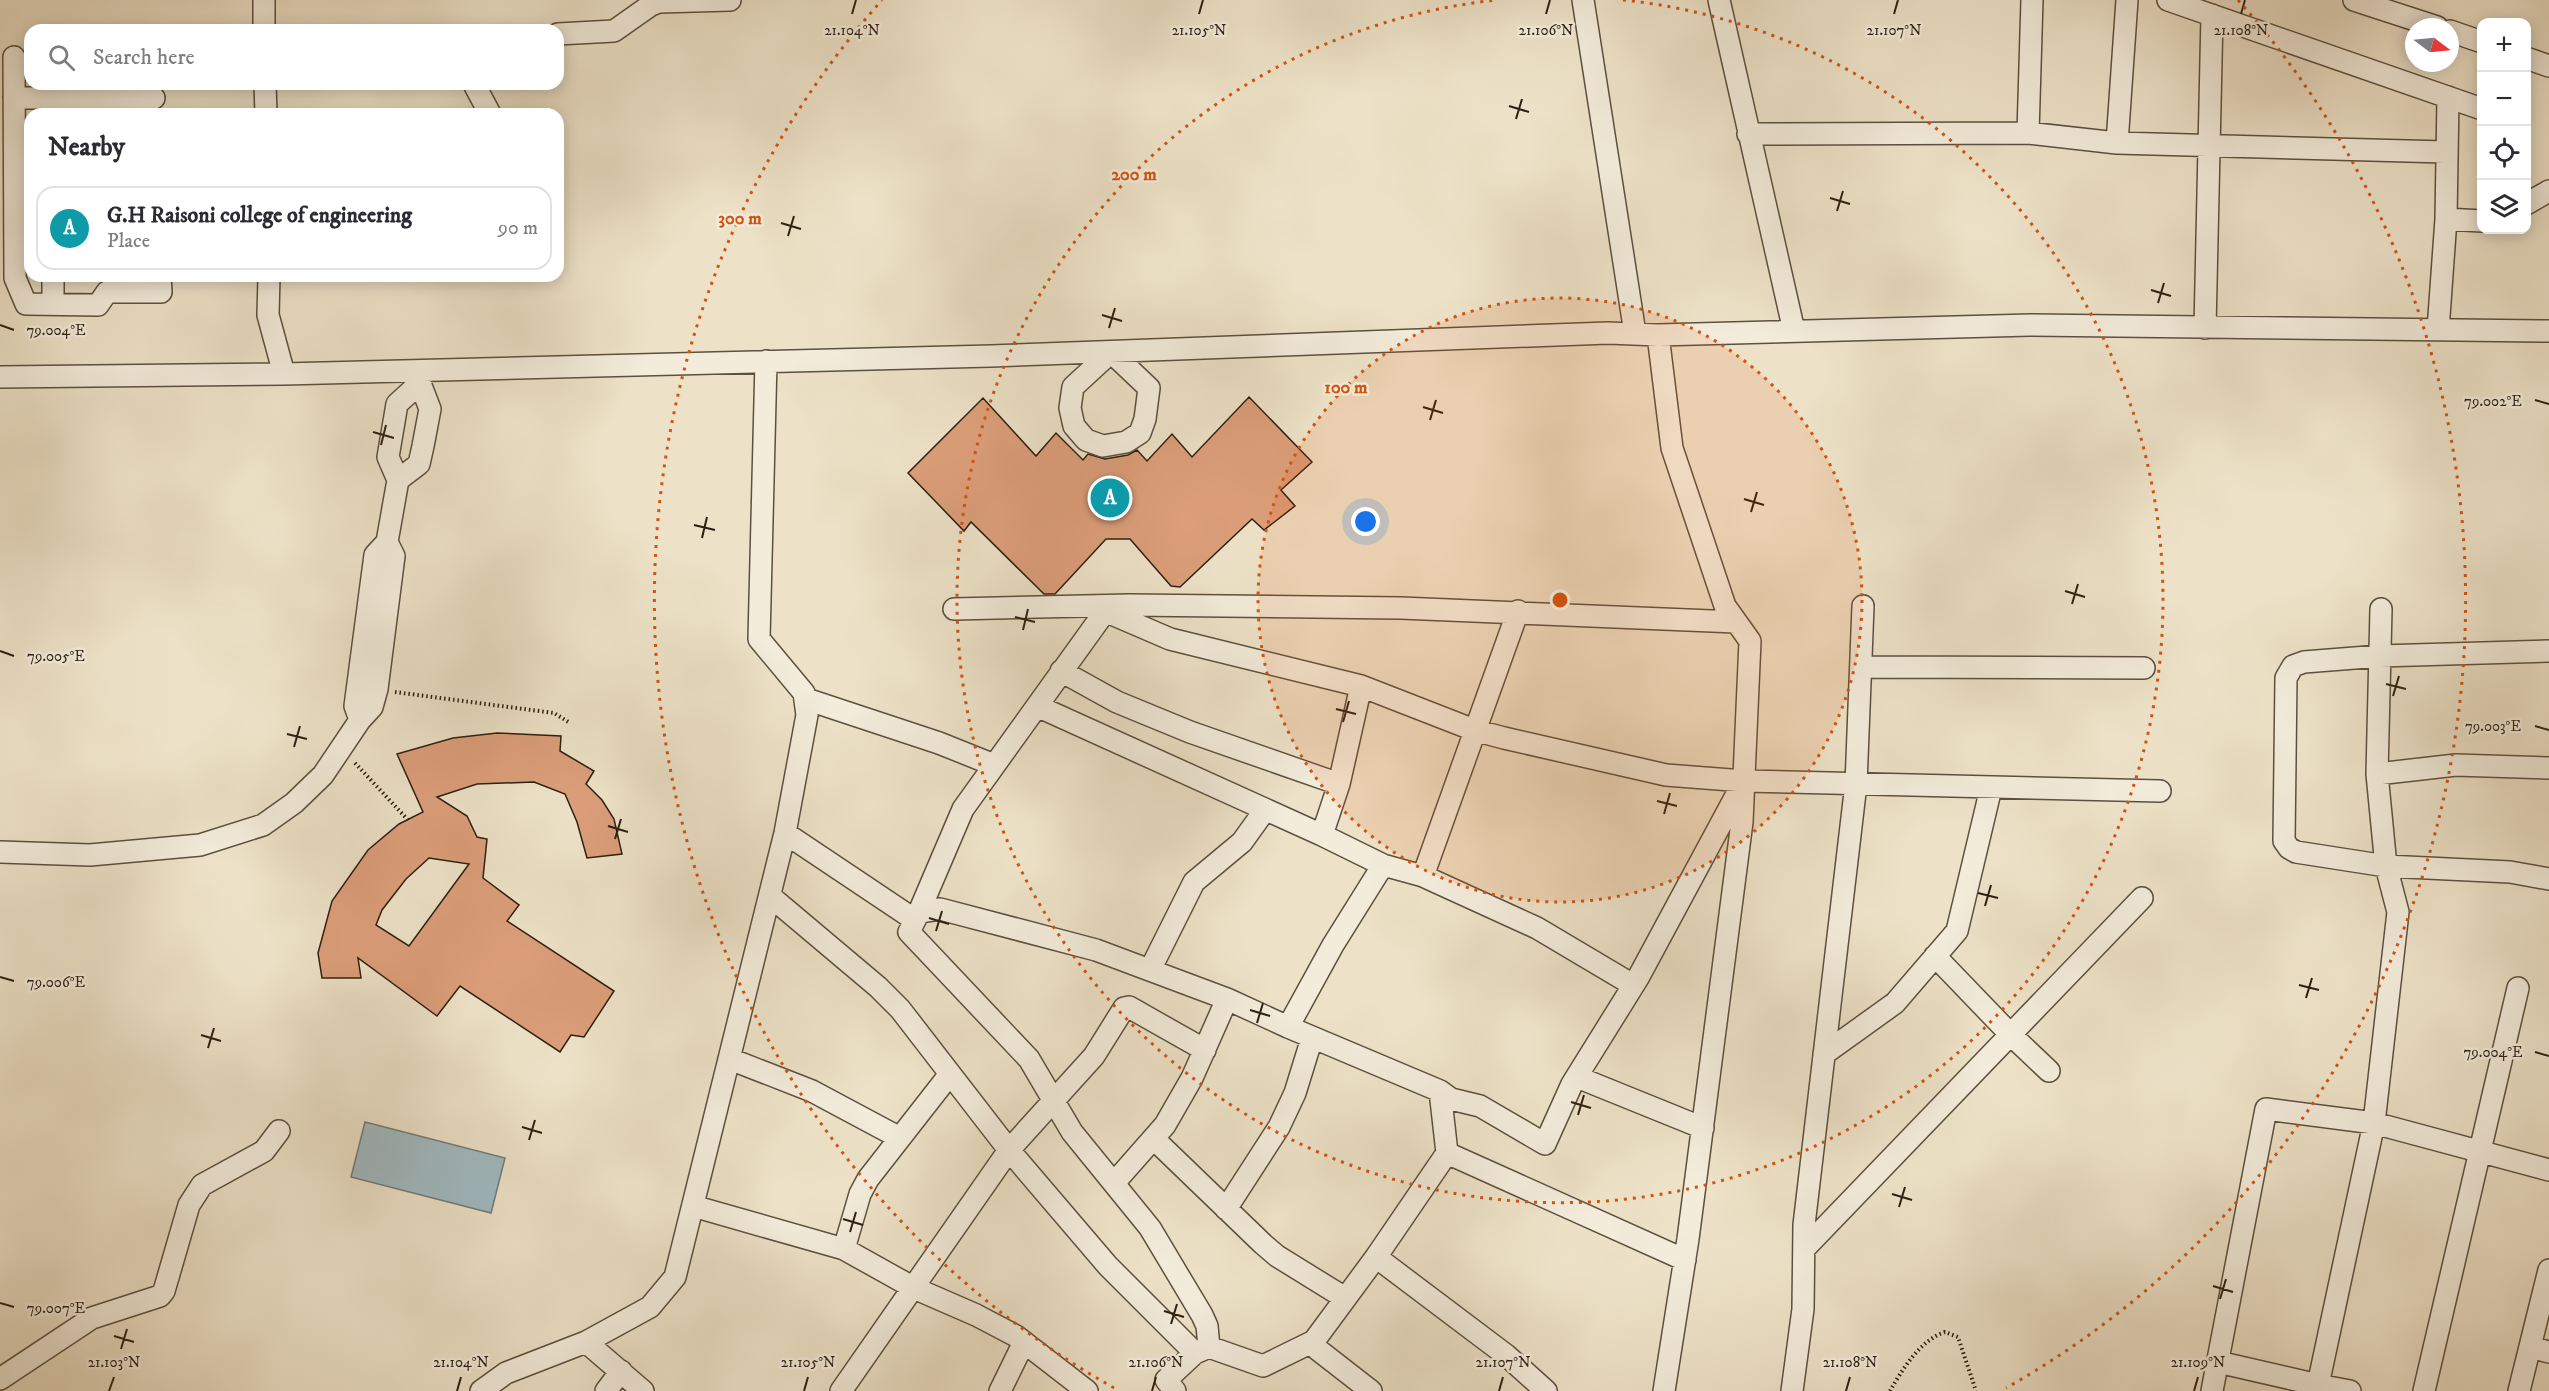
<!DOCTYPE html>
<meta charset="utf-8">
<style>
:root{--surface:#fff;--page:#f2f2f3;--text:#2b2b33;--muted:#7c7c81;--line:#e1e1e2;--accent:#0b8043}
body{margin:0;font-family:"IM FELL DW Pica",serif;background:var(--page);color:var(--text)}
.controls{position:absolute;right:18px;top:18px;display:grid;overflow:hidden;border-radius:12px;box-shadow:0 3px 15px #0003}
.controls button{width:54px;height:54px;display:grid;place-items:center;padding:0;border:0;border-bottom:2px solid var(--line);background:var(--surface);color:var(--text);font:30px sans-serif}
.compass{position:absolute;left:2405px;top:18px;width:54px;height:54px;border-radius:50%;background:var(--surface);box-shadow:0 3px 15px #0003;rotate:106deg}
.you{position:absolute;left:1366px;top:522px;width:21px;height:21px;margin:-15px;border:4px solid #fff;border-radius:50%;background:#1a73e8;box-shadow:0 0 0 9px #1a73e833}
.badge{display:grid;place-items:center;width:39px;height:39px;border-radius:50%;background:var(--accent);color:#fff;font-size:20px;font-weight:700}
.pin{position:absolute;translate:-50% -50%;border:3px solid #fff;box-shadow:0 2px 6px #0006}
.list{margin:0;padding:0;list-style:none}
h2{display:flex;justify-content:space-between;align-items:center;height:78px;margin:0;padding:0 24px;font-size:26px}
h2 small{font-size:20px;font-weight:400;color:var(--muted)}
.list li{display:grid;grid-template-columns:39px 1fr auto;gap:18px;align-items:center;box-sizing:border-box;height:84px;margin:0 12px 12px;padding:0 12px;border:2px solid var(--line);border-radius:18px}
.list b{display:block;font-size:22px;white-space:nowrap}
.list p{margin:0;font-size:20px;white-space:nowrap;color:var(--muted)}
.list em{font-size:20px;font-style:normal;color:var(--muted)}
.icon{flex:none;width:33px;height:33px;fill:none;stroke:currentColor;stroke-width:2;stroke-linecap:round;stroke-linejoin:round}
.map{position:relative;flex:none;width:2549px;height:1391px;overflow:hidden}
.search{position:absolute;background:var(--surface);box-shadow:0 3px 15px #0003;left:24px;top:24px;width:540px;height:66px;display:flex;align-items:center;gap:15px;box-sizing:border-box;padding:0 21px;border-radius:18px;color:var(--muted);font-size:22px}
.panel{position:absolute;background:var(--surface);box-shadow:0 3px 15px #0003;left:24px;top:108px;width:540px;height:174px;border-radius:18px}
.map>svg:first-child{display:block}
.water{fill:#a0bac1;stroke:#727c7b;stroke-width:1.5}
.building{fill:#dc9e7a;stroke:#2c1f11;stroke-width:1.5;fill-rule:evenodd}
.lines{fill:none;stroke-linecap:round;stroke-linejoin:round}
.minor-casing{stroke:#5c503f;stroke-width:24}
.path{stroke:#2c1f11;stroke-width:4;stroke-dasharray:1.5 3;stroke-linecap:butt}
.minor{stroke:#f3ecdb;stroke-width:21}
.ticks{fill:none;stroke:#2c1f11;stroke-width:2}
.ring{fill:none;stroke:#d5530c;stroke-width:3;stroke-dasharray:3 6}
.ticks-label{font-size:15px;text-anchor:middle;fill:#2c1f11;stroke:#f3ecdb;stroke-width:5;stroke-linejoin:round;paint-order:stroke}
.centre{fill:#d5530c;stroke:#f3ecdb;stroke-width:3}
.ring-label{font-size:18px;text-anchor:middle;font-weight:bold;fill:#d5530c;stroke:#f3ecdb;stroke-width:5;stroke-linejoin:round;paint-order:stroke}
</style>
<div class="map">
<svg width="2549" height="1391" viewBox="0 0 2549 1391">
<rect width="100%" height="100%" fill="#ede2c8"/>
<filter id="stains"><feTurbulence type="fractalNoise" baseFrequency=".00333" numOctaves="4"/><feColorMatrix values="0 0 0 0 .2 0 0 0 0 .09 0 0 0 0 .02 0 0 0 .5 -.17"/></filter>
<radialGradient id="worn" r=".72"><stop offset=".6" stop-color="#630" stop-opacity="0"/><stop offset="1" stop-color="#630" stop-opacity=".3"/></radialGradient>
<path class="water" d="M 365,1122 L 505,1158 L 491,1213 L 351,1177 Z"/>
<path class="building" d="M 1249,397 L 1312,462 L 1281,490 L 1295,506 L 1264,530 L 1252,519 L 1180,587 L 1171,586 L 1130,539 L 1106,539 L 1055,594 L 1044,594 L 971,522 L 964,531 L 908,473 L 983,398 L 1036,456 L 1056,433 L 1083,460 L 1088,454 L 1105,459 L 1128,455 L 1137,450 L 1147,461 L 1172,434 L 1192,457 Z
M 497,733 L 561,736 L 560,751 L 594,771 L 586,784 L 602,800 L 614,819 L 622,854 L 587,858 L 577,822 L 565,794 L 534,782 L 477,784 L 437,797 L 467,816 L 477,837 L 487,839 L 483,878 L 519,905 L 507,921 L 614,991 L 584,1037 L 571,1035 L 560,1052 L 460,986 L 437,1016 L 358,958 L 361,978 L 322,978 L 318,953 L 332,901 L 368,850 L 399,824 L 423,812 L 397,754 L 453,738 ZM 429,858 L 469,864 L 409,946 L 376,925 L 382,910 L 406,879 Z"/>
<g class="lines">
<g class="minor-casing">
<path id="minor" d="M 264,0 L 264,30
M 1583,0 L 1635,333
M 1719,0 L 1794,331
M 2032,0 L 2028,133 L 2117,143 L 2127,0
M 2168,0 L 2482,109
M 2354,0 L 2437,27
M 2450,31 L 2482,42
M 558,34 L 614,31 L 651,5 L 659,2 L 730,0
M 14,57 L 15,278 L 26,304 L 98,305 L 107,292 L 161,292 L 160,276
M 2526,58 L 2549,66
M 265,84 L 266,114
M 474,84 L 490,114
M 14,98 L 154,98
M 1748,134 L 2028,133
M 2117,143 L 2445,152
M 2526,204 L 2549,191
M 2446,219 L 2448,97
M 53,276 L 53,304
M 269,276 L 268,315 L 284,374
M 2205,328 L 2212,15
M 2438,330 L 2446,219 L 2482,221
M 1658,335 L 1672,448 L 1725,606 L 1750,641 L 1742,822 L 1688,1239 L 1664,1391
M 1111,352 L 1149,388 L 1145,419 L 1140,433 L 1126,442 L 1103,446 L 1086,440 L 1074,426 L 1070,408 L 1073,387 Z
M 0,377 L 284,374 L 991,356 L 1608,333 L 1658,335 L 2030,325 L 2549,331
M 420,383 L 430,409 L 423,446 L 419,464 L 398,480 L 388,457 L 397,404 Z
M 387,542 L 394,556 L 377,689 L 372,707 L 360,720 L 355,706 L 375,555 L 387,542 L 398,480
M 954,609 L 1129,605 L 1401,608 L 1736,622
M 1105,611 L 1170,639 L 1361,686
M 1518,611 L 1423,876 L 1537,928 L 1633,985
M 2549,651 L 2380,656 L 2304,662 L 2293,666 L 2286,678 L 2284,841 L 2289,848 L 2296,852 L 2386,866 L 2510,872 L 2549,879
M 1861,667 L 2144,668
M 1061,671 L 1117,702 L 1190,732 L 1339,784 L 1361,686 L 1474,730 L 1504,738 L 1666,775 L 1744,781
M 806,699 L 939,743 L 994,765
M 1037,706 L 1322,835
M 2377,774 L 2381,609
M 1339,784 L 1322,835 L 1383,865 L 1333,945 L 1288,1027 L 1440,1091 L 1451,1099 L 1480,1106 L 1545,1144 L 1572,1084 L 1638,978 L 1744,781 L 2160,791
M 785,833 L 915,920
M 0,852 L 90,855 L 200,845 L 263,825 L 294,803 L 323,775 L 360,720
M 1383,865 L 1423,876
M 770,896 L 878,987 L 900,1009 L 1009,1150 L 1108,1266 L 1195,1353
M 919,912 L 963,809 L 1109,606
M 1935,956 L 2011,1035 L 2049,1071
M 1150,970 L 1194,882 L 1242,842 L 1265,810
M 1824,1054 L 1895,1003 L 1957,931 L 1991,788
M 730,1059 L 812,1091 L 900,1138
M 1577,1077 L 1703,1128
M 1440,1091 L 1447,1153
M 1154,1139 L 1263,1244 L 1277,1256 L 1345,1298
M 1114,1183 L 1165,1125 L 1192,1078 L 1227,999
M 693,1206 L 844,1249 L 914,1288 L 976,1315 L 1016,1336 L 1087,1391
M 1226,1209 L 1279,1127 L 1295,1093 L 1312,1038
M 844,1249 L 860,1194 L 868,1179 L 950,1074
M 1804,1249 L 2142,898
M 586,1342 L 643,1391
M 1209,1347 L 1263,1366 L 1314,1341
M 2530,1347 L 2549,1352
M 2218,1362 L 2318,1385 L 2374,1123 L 2549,1170
M 0,1379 L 92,1318 L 160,1296 L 164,1291 L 189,1205 L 202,1185 L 264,1151 L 279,1131
M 481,1391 L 506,1373 L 586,1342 L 650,1307 L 675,1277 L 785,833 L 807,715 L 804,693 L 759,639 L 766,361
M 606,1391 L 621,1371
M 841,1391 L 1009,1150 L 1094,1056 L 1124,1008 L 1129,1007 L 1205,1050
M 1000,1391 L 1024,1342
M 1175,1391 L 1166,1380 L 1195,1353 L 1209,1347 L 1207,1326 L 1202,1315 L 1150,1228 L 1072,1132 L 1029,1059 L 909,932 L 919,912 L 940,909 L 1096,950 L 1227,999 L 1288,1027
M 1371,1391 L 1317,1349 L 1314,1341 L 1376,1257
M 1546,1391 L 1506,1355 L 1376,1257 L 1447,1153 L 1685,1260
M 1792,1391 L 1803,1309 L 1804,1225 L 1856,784 L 1863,606
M 2212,1391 L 2266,1109 L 2374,1123 L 2398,912 L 2386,866 L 2377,774 L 2456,765 L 2549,768
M 2317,1391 L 2318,1385 L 2350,1391
M 2424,1391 L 2518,988
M 2519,1391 L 2549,1270"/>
</g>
<path class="path" d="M 395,692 L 554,713 L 570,723
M 355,763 L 408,820
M 1890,1391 C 1902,1370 1920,1340 1945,1332 L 1958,1337 L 1976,1391"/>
<use href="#minor" class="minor"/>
</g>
<path class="ticks" d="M 852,14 L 856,0M 1199,14 L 1203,0M 1546,14 L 1550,0M 1894,14 L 1898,0M 2241,14 L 2245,0M 1509,106 L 1529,112M 1516,119 L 1522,99M 1830,198 L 1850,204M 1837,211 L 1843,191M 781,223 L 801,229M 788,236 L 794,216M 2151,290 L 2171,296M 2158,303 L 2164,283M 1102,315 L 1122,321M 0,325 L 14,330M 1109,328 L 1115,308M 2535,400 L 2549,404M 1423,407 L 1443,413M 1430,420 L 1436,400M 373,432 L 394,438M 381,445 L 386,425M 1744,499 L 1764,505M 1751,512 L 1757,492M 694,525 L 715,530M 702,538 L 707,517M 2065,591 L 2085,597M 2072,604 L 2078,584M 1015,617 L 1035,622M 1023,630 L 1028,609M 0,651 L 14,656M 2386,684 L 2406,689M 2393,696 L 2399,676M 1336,709 L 1356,714M 1343,722 L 1349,701M 2535,726 L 2549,730M 287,734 L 307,739M 294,747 L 300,726M 1657,801 L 1677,806M 1664,814 L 1670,793M 608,826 L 628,832M 615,839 L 621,819M 1978,893 L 1998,898M 1985,906 L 1991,885M 929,918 L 949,924M 936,931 L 942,911M 0,977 L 14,981M 2299,985 L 2319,990M 2306,998 L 2312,978M 1250,1010 L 1270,1016M 1257,1023 L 1263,1003M 201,1035 L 221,1041M 208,1048 L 214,1028M 2535,1052 L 2549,1056M 1571,1102 L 1591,1108M 1578,1115 L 1584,1095M 522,1127 L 542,1133M 529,1140 L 535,1120M 1892,1194 L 1912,1200M 1899,1207 L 1905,1187M 843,1219 L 863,1225M 850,1232 L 856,1212M 2213,1286 L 2233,1292M 2220,1299 L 2226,1279M 0,1303 L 14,1307M 1164,1311 L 1184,1317M 1171,1324 L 1177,1304M 114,1336 L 134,1342M 121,1349 L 127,1329M 109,1391 L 114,1377M 457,1391 L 461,1377M 804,1391 L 808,1377M 1152,1391 L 1156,1377M 1499,1391 L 1503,1377M 1846,1391 L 1850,1377M 2194,1391 L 2198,1377"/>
<circle cx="1560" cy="600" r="302" fill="#d5530c" fill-opacity=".12"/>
<g class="ring">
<circle cx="1560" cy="600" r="302"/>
<path d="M1623 0A603 603 0 1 1 1497 0"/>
<path d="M1114 1388A905 905 0 0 1 882 0M2238 0A905 905 0 0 1 2006 1388"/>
</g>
<g class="ticks-label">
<text x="852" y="35">21.104°N</text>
<text x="1199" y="35">21.105°N</text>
<text x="1546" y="35">21.106°N</text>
<text x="1894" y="35">21.107°N</text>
<text x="2241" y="35">21.108°N</text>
<text x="56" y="335">79.004°E</text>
<text x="2493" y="406">79.002°E</text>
<text x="56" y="661">79.005°E</text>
<text x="2493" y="731">79.003°E</text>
<text x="56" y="987">79.006°E</text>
<text x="2493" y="1057">79.004°E</text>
<text x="56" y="1313">79.007°E</text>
<text x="114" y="1367">21.103°N</text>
<text x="461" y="1367">21.104°N</text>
<text x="808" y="1367">21.105°N</text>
<text x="1156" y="1367">21.106°N</text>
<text x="1503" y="1367">21.107°N</text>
<text x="1850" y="1367">21.108°N</text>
<text x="2198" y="1367">21.109°N</text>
</g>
<circle cx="1560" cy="600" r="9" class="centre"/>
<g class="ring-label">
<text x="1134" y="180">200 m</text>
<text x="740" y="224">300 m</text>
<text x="1346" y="393">100 m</text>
</g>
<rect width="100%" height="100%" filter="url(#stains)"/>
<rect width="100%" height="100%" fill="url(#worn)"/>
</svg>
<div class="controls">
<button>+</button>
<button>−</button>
<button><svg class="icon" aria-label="locate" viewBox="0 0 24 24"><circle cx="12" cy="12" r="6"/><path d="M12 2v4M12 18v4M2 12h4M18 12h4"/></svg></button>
<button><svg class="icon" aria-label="layers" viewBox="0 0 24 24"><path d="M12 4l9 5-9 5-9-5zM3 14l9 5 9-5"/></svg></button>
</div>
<svg class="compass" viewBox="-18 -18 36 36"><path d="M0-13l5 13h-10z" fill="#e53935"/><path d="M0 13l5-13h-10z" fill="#7c7c81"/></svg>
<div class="you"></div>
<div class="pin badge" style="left:1110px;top:498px;background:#0f9aa8">A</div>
<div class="search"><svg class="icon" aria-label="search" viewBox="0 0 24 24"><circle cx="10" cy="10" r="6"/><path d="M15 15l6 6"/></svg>Search here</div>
<section class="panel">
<h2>Nearby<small></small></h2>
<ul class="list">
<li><span class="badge" style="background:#0f9aa8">A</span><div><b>G.H Raisoni college of engineering</b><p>Place</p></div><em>90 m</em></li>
</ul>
</section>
</div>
